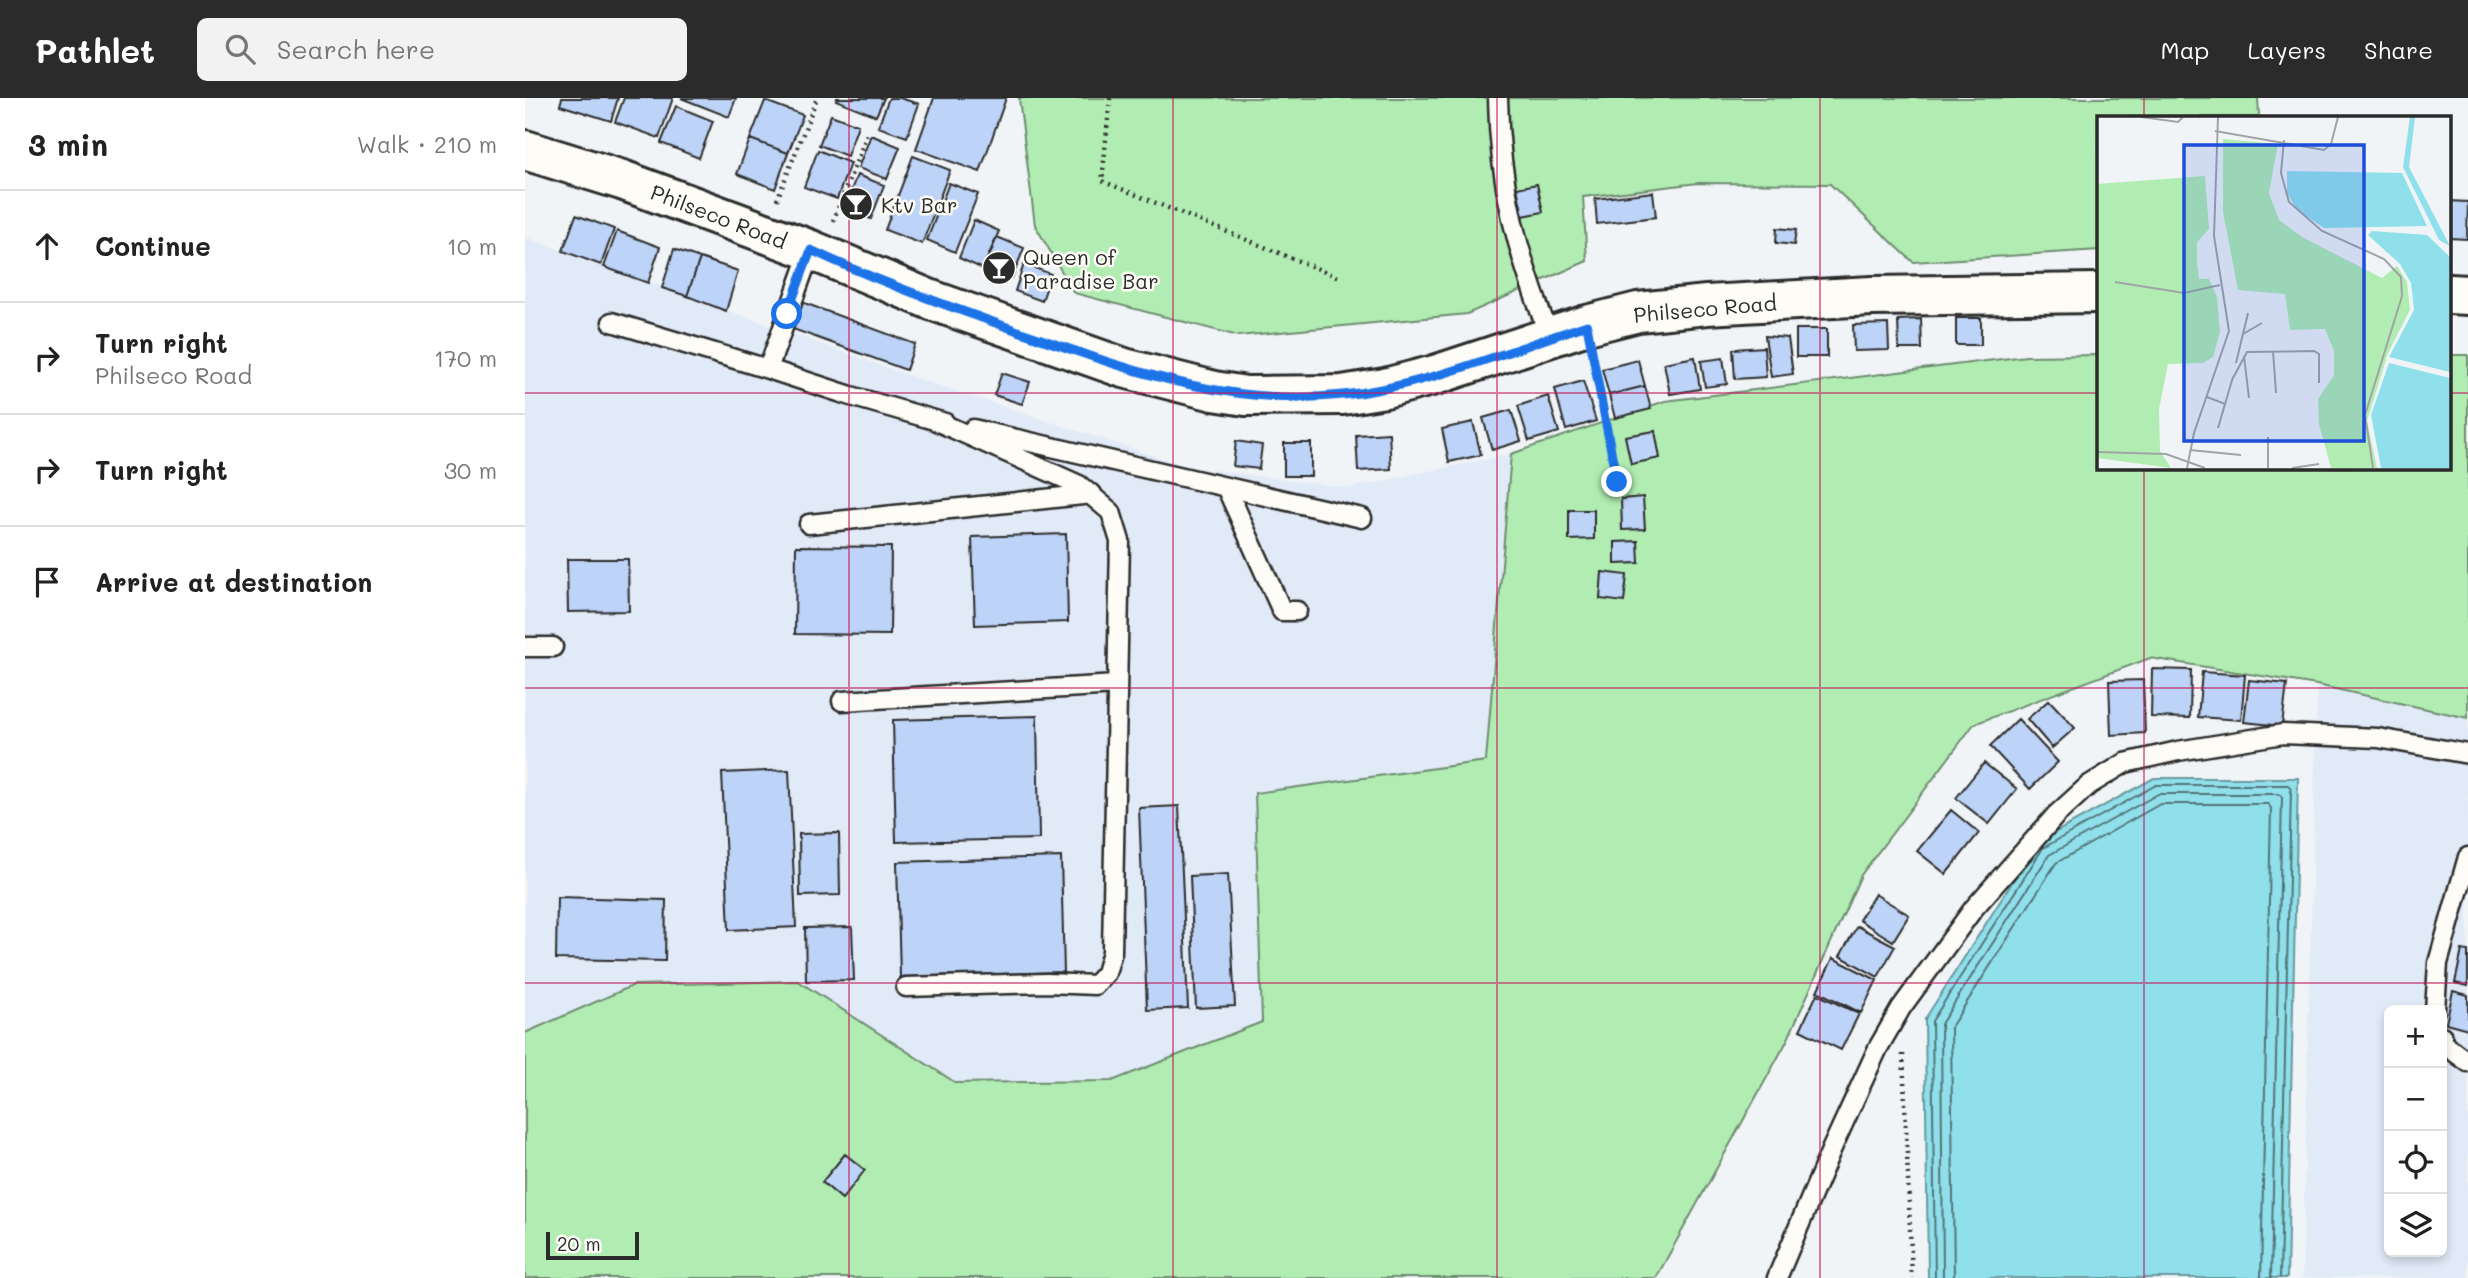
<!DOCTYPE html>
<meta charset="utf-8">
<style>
:root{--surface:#fff;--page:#f2f2f2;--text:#222;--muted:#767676;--line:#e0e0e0;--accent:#2b2b2b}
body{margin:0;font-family:Mali,sans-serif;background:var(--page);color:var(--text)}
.controls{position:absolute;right:21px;bottom:21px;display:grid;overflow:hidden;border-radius:10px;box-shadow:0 4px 10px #0003}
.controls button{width:63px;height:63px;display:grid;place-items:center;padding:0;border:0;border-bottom:2px solid var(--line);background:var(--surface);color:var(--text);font:35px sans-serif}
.scale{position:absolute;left:21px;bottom:18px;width:93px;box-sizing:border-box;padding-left:7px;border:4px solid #2b2b2b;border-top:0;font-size:19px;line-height:24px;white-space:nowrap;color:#2b2b2b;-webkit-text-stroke:5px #fdfcf7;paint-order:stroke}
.stop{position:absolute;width:21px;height:21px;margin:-16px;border:5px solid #1a73e8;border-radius:50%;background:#fff}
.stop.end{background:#1a73e8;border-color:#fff;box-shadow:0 2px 7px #0008}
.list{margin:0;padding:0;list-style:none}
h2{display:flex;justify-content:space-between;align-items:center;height:91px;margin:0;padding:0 28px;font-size:30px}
h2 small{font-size:23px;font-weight:400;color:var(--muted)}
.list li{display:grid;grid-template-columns:46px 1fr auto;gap:21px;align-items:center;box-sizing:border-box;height:112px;padding:0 28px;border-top:2px solid var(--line)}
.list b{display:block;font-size:26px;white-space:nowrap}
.list p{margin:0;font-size:23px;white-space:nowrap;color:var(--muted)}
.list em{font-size:23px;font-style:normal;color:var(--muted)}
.icon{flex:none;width:38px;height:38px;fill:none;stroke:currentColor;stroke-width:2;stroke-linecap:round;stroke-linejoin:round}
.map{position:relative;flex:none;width:1943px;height:1180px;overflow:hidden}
header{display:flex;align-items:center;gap:42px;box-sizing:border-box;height:98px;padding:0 35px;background:var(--accent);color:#fff}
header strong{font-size:33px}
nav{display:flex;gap:38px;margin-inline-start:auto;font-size:24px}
.search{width:490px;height:63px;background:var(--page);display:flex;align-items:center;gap:18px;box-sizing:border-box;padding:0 24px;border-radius:10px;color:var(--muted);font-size:26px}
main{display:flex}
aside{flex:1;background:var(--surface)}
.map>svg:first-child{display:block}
.built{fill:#e1eaf7;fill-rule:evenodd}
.green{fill:#b1edb3;stroke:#6e8c6f;stroke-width:2}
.water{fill:#90e0eb;stroke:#68989e;stroke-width:2}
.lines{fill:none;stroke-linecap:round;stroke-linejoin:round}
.shore{stroke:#537378;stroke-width:2}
.building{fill:#bdd3f7;stroke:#2b2b2b;stroke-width:2}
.lane-casing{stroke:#2b2b2b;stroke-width:23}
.secondary-casing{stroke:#2b2b2b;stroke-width:44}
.path{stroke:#2b2b2b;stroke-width:4.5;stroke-dasharray:2 5;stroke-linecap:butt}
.lane{stroke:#fdfcf7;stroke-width:18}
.secondary{stroke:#fdfcf7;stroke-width:38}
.route{stroke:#1a73e8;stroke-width:9}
.grid{fill:none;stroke:#c2185b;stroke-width:2;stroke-opacity:0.55}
.labels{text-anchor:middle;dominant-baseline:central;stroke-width:5;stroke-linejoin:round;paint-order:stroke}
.poi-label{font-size:21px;fill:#2b2b2b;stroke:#fdfcf7;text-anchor:start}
.street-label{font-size:21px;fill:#2b2b2b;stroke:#fdfcf7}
.inset-road{fill:none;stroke:#a1a4a5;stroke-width:2}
.view{fill:#1d4ed8;fill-opacity:0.15;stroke:#1d4ed8;stroke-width:3.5}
.inset-edge{fill:none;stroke:#2b2b2b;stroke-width:3.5}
</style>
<header>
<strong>Pathlet</strong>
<div class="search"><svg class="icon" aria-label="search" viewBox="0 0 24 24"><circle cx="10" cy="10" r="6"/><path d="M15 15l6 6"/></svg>Search here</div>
<nav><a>Map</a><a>Layers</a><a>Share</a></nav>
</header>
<main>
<aside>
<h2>3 min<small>Walk · 210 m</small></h2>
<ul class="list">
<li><svg class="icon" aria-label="ahead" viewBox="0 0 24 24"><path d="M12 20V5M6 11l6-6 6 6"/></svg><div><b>Continue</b></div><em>10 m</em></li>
<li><svg class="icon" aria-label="right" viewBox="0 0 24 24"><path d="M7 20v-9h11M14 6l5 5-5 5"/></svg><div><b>Turn right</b><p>Philseco Road</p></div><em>170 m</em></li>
<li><svg class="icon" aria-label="right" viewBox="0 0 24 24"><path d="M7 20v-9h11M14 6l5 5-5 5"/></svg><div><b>Turn right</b></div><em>30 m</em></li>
<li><svg class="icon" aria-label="arrive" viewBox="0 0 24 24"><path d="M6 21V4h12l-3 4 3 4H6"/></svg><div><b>Arrive at destination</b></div></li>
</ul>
</aside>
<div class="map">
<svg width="1943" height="1180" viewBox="0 0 1943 1180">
<rect width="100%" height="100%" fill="#f0f4f7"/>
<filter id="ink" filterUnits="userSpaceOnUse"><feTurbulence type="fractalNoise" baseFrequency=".0143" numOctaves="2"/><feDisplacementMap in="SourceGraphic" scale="14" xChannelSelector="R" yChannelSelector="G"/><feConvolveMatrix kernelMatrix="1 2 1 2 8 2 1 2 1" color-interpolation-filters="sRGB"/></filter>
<g filter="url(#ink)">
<path class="built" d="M 0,139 L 376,275 L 663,369 L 824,390 L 986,356 L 961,663 L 730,695 L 737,924 L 587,983 L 431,985 L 273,883 L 109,887 L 0,935 Z
M 1792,587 L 1943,620 L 1943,1180 L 1777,1180 ZM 1864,912 L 1917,912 L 1917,1154 L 1864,1154 Z"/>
<path class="green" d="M 494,0 L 1733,0 L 1734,19 L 1574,19 L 1574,152 L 1388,164 L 1305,86 L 1173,85 L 1058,99 L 1062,163 L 942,216 L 713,238 L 549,195 L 510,127 Z
M 1574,257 L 1574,369 L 1924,369 L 1924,257 L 1943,257 L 1943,620 L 1792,587 L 1625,560 L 1449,626 L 1336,777 L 1262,943 L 1131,1180 L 0,1180 L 0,935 L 109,887 L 273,883 L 431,985 L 587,983 L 737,924 L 730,695 L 961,663 L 986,356 L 1140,303 L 1501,258 Z"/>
<path class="water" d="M 1629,680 L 1773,680 L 1762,1180 L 1403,1180 L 1400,921 L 1513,744 Z"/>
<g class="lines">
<path class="shore" d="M 1410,1180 L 1407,923 L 1518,750 L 1631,687 L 1763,687 L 1766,691 L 1755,1180
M 1418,1180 L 1416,926 L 1524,757 L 1633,696 L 1754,696 L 1757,699 L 1746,1180
M 1429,1180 L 1426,929 L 1531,765 L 1635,706 L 1743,706 L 1746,710 L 1736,1180"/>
</g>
<path class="building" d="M 37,0 L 93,0 L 86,23 L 35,7 Z
M 99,0 L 148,0 L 134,40 L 90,24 Z
M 156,0 L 211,0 L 204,19 Z
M 312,0 L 359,0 L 351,18 L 311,2 Z
M 364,0 L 375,0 L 394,6 L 382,39 L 353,29 Z
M 409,0 L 481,0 L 455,74 L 391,51 Z
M 240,3 L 278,17 L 263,55 L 225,41 Z
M 151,8 L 188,23 L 174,60 L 136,45 Z
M 306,17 L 333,27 L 322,58 L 294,47 Z
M 346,37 L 375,49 L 362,81 L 333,70 Z
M 225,41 L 263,55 L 250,91 L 212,76 Z
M 293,52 L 325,65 L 312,101 L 279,89 Z
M 388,58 L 425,72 L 397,146 L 360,132 Z
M 332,77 L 359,87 L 346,121 L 319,110 Z
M 424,85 L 453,96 L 430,154 L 402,142 Z
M 1012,86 L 1018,114 L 998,118 L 992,90 Z
M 1128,94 L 1131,119 L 1072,126 L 1070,101 Z
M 1924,103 L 1943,104 L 1942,141 L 1924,140 Z
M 51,117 L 89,131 L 76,167 L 38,153 Z
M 449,122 L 474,133 L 458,171 L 434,160 Z
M 1252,130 L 1271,132 L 1269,147 L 1251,145 Z
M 92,133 L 135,149 L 123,185 L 79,169 Z
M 472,139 L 499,150 L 487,180 L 460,169 Z
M 149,151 L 175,160 L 162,198 L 137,190 Z
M 175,160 L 213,173 L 201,213 L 162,198 Z
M 499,166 L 526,176 L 517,203 L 490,193 Z
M 274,203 L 390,246 L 381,272 L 265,230 Z
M 1431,220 L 1456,220 L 1456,247 L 1431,247 Z
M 1396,221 L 1397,251 L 1374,251 L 1373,222 Z
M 1363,226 L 1364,252 L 1329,253 L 1328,227 Z
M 1271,231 L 1302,231 L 1302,259 L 1271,259 Z
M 1240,238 L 1263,240 L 1268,276 L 1246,279 Z
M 1239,249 L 1241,279 L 1210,281 L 1208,251 Z
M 1170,259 L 1175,291 L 1145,296 L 1139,265 Z
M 1198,260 L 1202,286 L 1180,289 L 1176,263 Z
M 1113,262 L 1120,288 L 1084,297 L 1077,271 Z
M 477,275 L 505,284 L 497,306 L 469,297 Z
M 1058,283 L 1071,323 L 1041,332 L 1030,291 Z
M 1120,288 L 1126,311 L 1090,320 L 1084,297 Z
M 1023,298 L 1034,334 L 1004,343 L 993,308 Z
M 986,312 L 996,343 L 967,352 L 958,320 Z
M 948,324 L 956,357 L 924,364 L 917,331 Z
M 1130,333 L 1135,360 L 1106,366 L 1100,338 Z
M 864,335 L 866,371 L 833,373 L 831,337 Z
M 711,343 L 737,347 L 734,371 L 708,368 Z
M 759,345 L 786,345 L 786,378 L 759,378 Z
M 1118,399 L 1120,431 L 1097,432 L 1096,401 Z
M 1044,412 L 1069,412 L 1069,441 L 1044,442 Z
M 541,436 L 543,524 L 450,527 L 447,439 Z
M 1113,443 L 1114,465 L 1090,466 L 1090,444 Z
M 271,448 L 366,449 L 365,537 L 270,536 Z
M 42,461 L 103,461 L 104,513 L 43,514 Z
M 1077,474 L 1102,477 L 1099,504 L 1075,501 Z
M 1627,571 L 1666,572 L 1665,620 L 1626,619 Z
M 1677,574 L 1720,577 L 1716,622 L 1673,619 Z
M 1618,582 L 1620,635 L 1586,637 L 1584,583 Z
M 1724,582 L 1762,586 L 1757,628 L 1719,624 Z
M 1524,602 L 1550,630 L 1527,650 L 1502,621 Z
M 512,618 L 514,741 L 371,744 L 368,622 Z
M 1493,621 L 1533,664 L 1505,691 L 1465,648 Z
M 1459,665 L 1492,691 L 1464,726 L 1431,700 Z
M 264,672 L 271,829 L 204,832 L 197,675 Z
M 654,708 L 663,910 L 622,912 L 614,710 Z
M 1426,712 L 1454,735 L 1421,776 L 1392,753 Z
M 314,735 L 315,797 L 275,798 L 274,736 Z
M 536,759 L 539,874 L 375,879 L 372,764 Z
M 703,776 L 710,908 L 671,910 L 665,778 Z
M 1350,796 L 1384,817 L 1368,843 L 1334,822 Z
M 32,799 L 141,802 L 140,863 L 31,861 Z
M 1332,828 L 1370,848 L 1353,879 L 1315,858 Z
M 327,829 L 329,882 L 281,883 L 280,830 Z
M 1937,852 L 1943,853 L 1943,888 L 1930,885 Z
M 1308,860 L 1352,882 L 1336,915 L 1292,893 Z
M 1928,893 L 1943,897 L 1943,931 L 1921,925 Z
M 1292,896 L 1334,916 L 1316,952 L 1275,932 Z
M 320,1056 L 340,1072 L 317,1101 L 297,1084 Z"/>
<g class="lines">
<g class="lane-casing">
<path id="lane" d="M 973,0 C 974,88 993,158 1025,239
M 286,152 L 243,271 L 326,298 L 420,325
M 87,224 L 243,271
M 448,331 L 837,420
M 701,389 L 757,513 L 772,513
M 284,426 L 567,396
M 0,549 L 28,549
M 317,603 L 592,587
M 381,889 L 522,885 L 570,887 L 581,875 L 587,854 L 595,443 L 586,414 L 554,387 L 409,322
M 1910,912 L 1913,865 L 1943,759
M 1917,938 L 1920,947 L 1943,964
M 1252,1180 L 1307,1050 L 1353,950 L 1376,910 L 1449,810 L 1531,717 L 1564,687 L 1600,665 L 1653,653 L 1758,636 L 1853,640 L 1943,656"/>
</g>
<g class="secondary-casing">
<path id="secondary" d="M 0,52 L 97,82 L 286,152 L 406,202 L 599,270 L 689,293 L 721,298 L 817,297 L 860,290 L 910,277 L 1062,227 L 1113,214 L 1182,207 L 1347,198 L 1574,195
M 1924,196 L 1943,197"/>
</g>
<path class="path" d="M 585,0 L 577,83 L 813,179
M 252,102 L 292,0
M 308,123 L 343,34
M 1068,259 L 1092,384
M 1378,956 L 1387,1180"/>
<use href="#lane" class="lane"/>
<use href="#secondary" class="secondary"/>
</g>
</g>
<g class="lines" filter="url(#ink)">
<path class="route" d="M 262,216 L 286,152 C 353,184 424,208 493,233 C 601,270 700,310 818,297 C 901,288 982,253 1062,227 L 1092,384"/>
</g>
<path class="grid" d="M 324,0 L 324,1180M 648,0 L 648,1180M 972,0 L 972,1180M 1295,0 L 1295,1180M 1619,0 L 1619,19M 0,295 L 1574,295M 1924,295 L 1943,295M 1619,369 L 1619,1180M 0,590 L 1943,590M 0,885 L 1943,885"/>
<defs>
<g id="bar-disc" transform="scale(1.75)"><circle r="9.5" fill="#2b2b2b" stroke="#fdfcf7"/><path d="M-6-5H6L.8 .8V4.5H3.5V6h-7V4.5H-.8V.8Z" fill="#fff"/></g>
</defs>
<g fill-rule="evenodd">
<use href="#bar-disc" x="331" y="106"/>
<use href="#bar-disc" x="474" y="170"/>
</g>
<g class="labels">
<g class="poi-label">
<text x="356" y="106">Ktv Bar</text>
<text x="498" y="158">Queen of<tspan x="498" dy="24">Paradise Bar</tspan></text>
</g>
<g class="street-label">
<text transform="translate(194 118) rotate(21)">Philseco Road</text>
<text transform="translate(1180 210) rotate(-5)">Philseco Road</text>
</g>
</g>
<g transform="translate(1572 18)">
<rect width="354" height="354" fill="#f0f4f7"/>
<path d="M 126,23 L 181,28 L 172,77 L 182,104 L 205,121 L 285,162 L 300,150 L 310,166 L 313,194 L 291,237 L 270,305 L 280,352 L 234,352 L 222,308 L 221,283 L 237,259 L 237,235 L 228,213 L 193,214 L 188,178 L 141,174 L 126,96 ZM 108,60 L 112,113 L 100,126 L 100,146 L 102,163 L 112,163 L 120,181 L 123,216 L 116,241 L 106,247 L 71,248 L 62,293 L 63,335 L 74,352 L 0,342 L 0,68 Z" fill="#b1edb3"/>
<path d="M 313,1 L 318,1 L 312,51 L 353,130 L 342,124 L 306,51 ZM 190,55 L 305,57 L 330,110 L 227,112 L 200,94 L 190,77 ZM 275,115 L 330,119 L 353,141 L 353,256 L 292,241 L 317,194 L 314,167 L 303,148 L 271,119 ZM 292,247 L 353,262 L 353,352 L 284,352 L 274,299 Z" fill="#90e0eb"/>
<path class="inset-road" d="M 44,1 L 81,6 L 86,1M 118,15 L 227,34 L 234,28 L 241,1M 187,24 L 184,57 L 192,86 L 225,115 L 287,143 L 304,161 L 305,180 L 268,299 L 276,352M 18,166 L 87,177 L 123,169M 146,218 L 165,207M 176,235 L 179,277M 147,240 L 152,282M 139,247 L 151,197M 136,262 L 150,236 L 217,235 L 222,238 L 222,267M 110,281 L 128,288 L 136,261M 121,312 L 128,288M 171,321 L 171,352M 93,334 L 144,339M 0,336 L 69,338 L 108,352M 90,352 L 97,317 L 132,215 L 117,120 L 121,1M 195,352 L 222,348"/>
<path class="view" d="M 87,29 L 267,29 L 267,325 L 87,325 Z"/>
<rect width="354" height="354" class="inset-edge"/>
</g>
</svg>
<div class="controls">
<button>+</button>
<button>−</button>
<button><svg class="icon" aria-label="locate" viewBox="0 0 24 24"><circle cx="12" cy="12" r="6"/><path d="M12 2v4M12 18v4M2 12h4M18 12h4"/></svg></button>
<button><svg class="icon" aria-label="layers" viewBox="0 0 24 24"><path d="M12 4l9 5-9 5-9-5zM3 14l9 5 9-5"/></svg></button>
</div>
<div class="scale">20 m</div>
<div class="stop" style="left:262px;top:216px"></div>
<div class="stop end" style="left:1092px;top:384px"></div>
</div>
</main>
